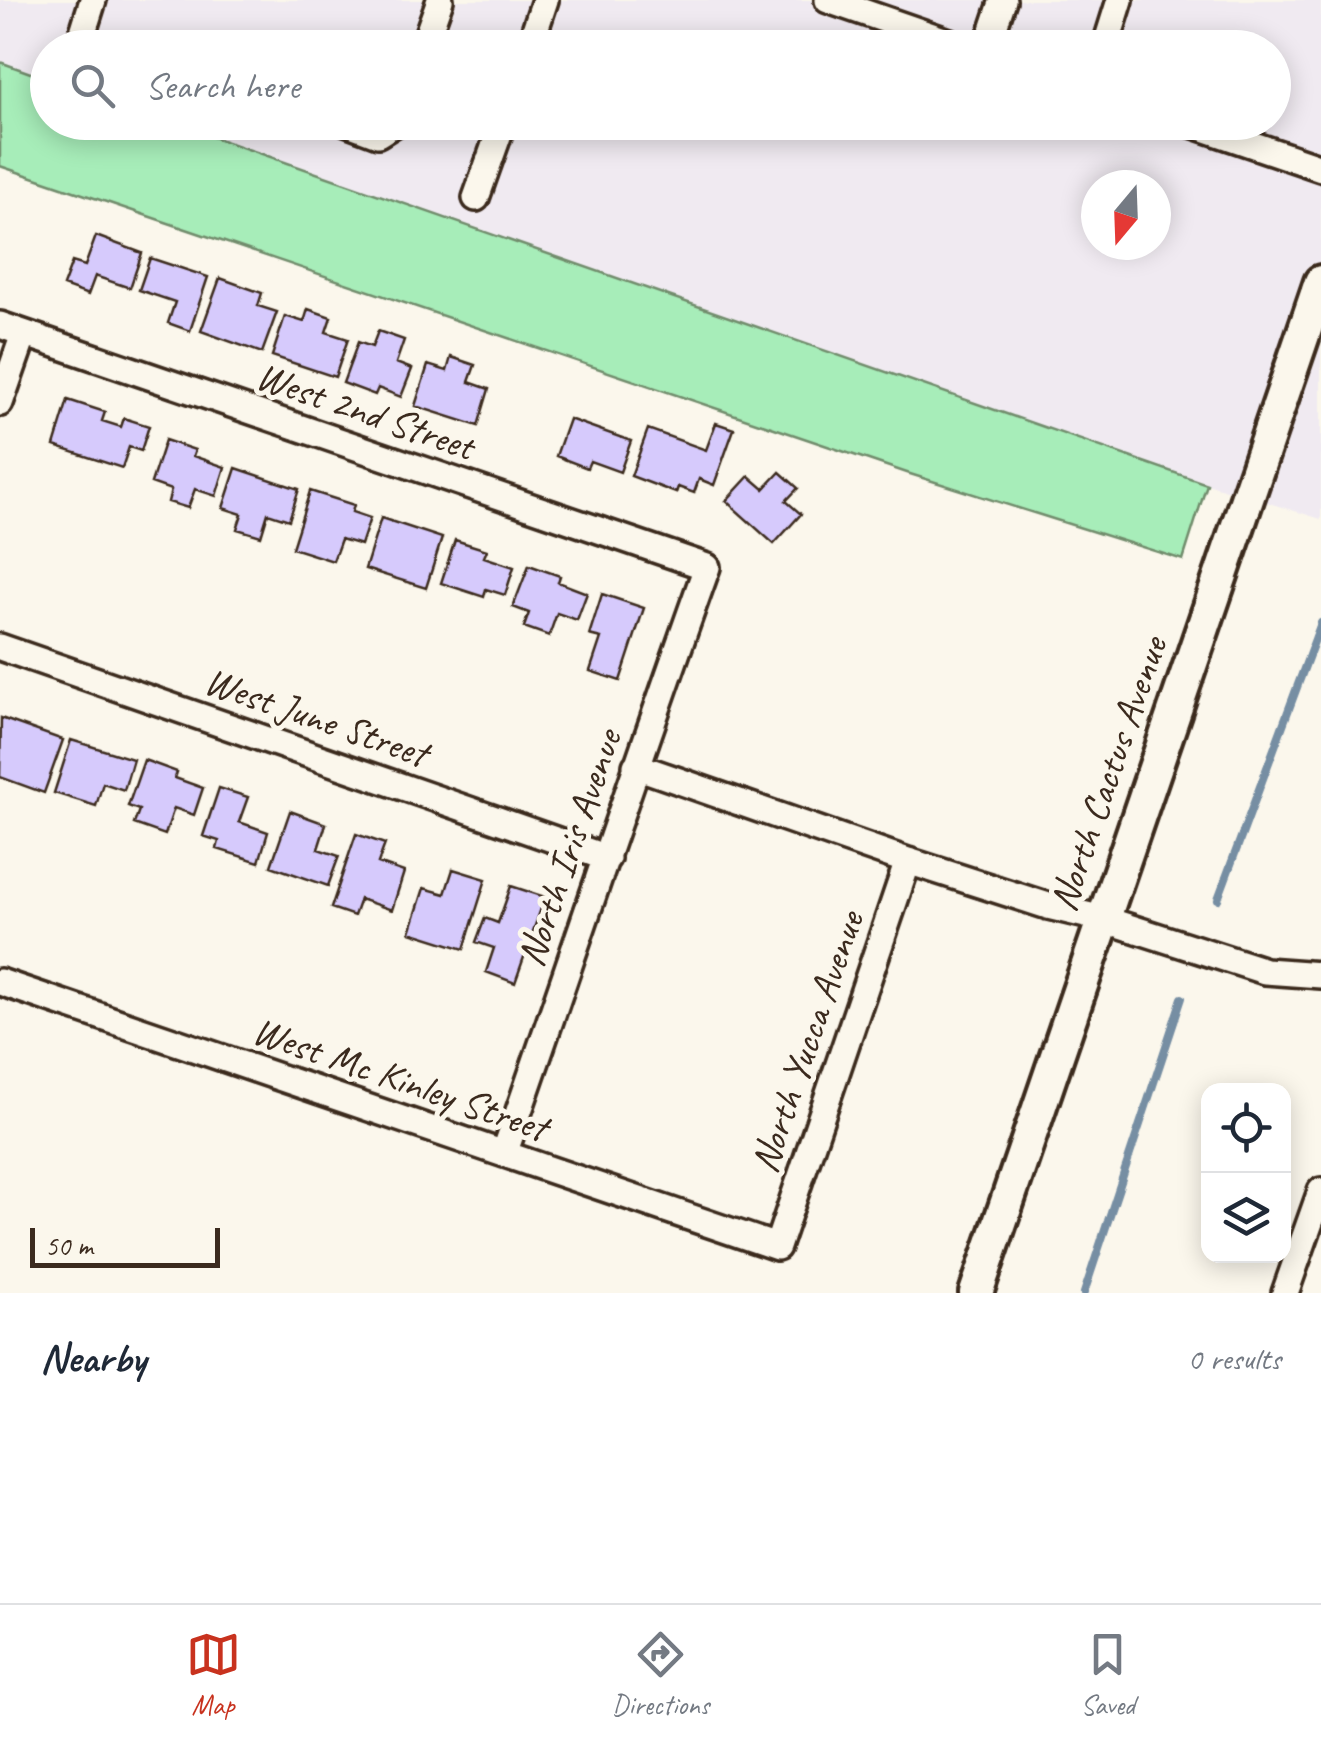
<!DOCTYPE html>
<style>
:root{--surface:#fff;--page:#f2f2f3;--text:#1f2937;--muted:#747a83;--line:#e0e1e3;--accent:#c8321e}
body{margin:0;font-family:Caveat,sans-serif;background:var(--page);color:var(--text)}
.controls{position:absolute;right:30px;bottom:30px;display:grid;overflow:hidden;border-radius:20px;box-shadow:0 5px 25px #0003}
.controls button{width:90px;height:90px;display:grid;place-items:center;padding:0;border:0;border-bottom:2px solid var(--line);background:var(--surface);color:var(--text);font:50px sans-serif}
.compass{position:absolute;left:1081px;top:170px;width:90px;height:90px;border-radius:50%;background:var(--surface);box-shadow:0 5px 25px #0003;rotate:199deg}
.scale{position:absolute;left:30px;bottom:25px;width:190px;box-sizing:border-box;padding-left:10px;border:5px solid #3b2a1e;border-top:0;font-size:28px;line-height:35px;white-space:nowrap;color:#3b2a1e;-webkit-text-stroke:8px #fbf7ec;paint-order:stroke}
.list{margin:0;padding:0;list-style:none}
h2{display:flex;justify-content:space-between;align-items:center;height:130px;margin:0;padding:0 40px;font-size:42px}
h2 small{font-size:32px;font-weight:400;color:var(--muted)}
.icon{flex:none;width:55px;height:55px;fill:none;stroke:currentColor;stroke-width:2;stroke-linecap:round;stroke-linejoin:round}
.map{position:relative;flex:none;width:1321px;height:1293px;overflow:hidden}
.search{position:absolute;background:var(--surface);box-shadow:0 5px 25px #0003;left:30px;right:30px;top:30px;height:110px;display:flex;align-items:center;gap:25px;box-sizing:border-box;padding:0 35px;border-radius:55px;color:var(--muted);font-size:38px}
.sheet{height:310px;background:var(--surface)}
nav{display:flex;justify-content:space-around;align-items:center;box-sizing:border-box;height:140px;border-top:2px solid var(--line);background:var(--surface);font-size:28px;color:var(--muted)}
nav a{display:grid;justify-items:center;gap:5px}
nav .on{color:var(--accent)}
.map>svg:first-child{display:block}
.built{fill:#f0eaf1;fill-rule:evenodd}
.green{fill:#a7edb9;stroke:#718c6c;stroke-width:2.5}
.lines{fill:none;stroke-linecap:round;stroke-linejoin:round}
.stream{stroke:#768ea3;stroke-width:8}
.building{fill:#d6cafc;stroke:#3b2a1e;stroke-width:2.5}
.minor-casing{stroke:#3b2a1e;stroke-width:32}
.major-casing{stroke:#3b2a1e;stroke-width:40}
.minor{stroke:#fbf7ec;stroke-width:25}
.major{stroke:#fbf7ec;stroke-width:32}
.labels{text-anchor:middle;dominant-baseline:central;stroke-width:10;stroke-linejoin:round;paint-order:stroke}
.street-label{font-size:40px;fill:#3b2a1e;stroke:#fbf7ec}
</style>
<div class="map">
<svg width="1321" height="1293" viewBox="0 0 1321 1293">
<rect width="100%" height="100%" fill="#fbf7ec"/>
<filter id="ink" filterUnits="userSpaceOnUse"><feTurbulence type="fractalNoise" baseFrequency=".01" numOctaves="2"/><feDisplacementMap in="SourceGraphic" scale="20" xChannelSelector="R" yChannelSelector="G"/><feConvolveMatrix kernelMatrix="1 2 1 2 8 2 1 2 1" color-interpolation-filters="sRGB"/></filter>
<g filter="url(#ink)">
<path class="built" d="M 0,0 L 1321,0 L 1321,519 L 1207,484 L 1190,482 L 170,123 L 1274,122 L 1274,48 L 48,48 L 47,79 L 0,63 ZM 1096,185 L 1156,185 L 1156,245 L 1096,245 Z"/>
<path class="green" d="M 0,62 L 47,79 L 48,122 L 173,123 L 1207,484 L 1183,560 L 910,474 L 0,166 Z"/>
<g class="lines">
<path class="stream" d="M 1218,899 L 1321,623
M 1084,1293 L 1182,998"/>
</g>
<path class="building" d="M 96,236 L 142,253 L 130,288 L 95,276 L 88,295 L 63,286 L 72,262 L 85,266 Z
M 150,258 L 208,277 L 190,331 L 168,323 L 175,302 L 139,290 Z
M 220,278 L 262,293 L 258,306 L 277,312 L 262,353 L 201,331 Z
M 308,309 L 331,317 L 326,332 L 348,339 L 335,377 L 272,356 L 285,316 L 304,322 Z
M 378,331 L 404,340 L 396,363 L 412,369 L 401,397 L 378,388 L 375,395 L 343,383 L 358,342 L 372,347 Z
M 451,357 L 475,365 L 469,382 L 489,389 L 478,426 L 415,406 L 428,365 L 447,371 Z
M 68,400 L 105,412 L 102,421 L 121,427 L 124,418 L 149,426 L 141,451 L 129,447 L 122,468 L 54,446 Z
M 569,419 L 631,441 L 620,472 L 590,461 L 587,468 L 556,456 Z
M 716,423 L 734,429 L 714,485 L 699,479 L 694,493 L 678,487 L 676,493 L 631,476 L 648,429 L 706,450 Z
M 165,440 L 195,450 L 193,456 L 225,467 L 216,496 L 195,489 L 188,508 L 168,502 L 171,490 L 151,483 Z
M 236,468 L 299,489 L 289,520 L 268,513 L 261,536 L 237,529 L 242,514 L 223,508 Z
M 780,472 L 798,488 L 786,501 L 801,514 L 774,544 L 726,501 L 749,476 L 764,489 Z
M 310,491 L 354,505 L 352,512 L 370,518 L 361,545 L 341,539 L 333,561 L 292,548 Z
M 381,518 L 442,538 L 426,588 L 365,569 Z
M 455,540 L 487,550 L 484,557 L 514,567 L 505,595 L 486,589 L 484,597 L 441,583 Z
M 529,565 L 560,576 L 558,582 L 587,593 L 577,620 L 557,613 L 549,636 L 524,627 L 529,613 L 513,607 Z
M 602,594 L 644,608 L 620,681 L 590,671 L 601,638 L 589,635 Z
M 1,718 L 63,740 L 44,793 L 0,777 Z
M 71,740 L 133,759 L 124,790 L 103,783 L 96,806 L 54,793 Z
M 144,760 L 177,772 L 175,778 L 203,788 L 194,815 L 174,808 L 165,835 L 134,824 L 139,810 L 128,806 Z
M 219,788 L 248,797 L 239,822 L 268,832 L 259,862 L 217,849 L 219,841 L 203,836 Z
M 290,811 L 326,824 L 318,849 L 339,856 L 328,886 L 271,866 Z
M 356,834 L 385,844 L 378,863 L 404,872 L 392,910 L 360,899 L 354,916 L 331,908 Z
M 453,869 L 486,879 L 464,949 L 410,932 L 424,888 L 445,894 Z
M 511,886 L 545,897 L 515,983 L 486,972 L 494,948 L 476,942 L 485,918 L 498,923 Z"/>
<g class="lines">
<g class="minor-casing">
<path id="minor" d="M 828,0 L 967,48
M 78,48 L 93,0
M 423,48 L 440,0
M 529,48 L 545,0
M 987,48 L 1003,0
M 1105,48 L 1120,0
M 346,122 L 378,134 L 397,122
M 1186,122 L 1321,168
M 476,198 L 503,122
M 0,325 L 707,567 C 637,762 572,959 504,1154
M 0,403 L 24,334
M 0,647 L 607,858
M 636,766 L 908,861 L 1048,906 L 1103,919 L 1265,971 L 1321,975
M 0,982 L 777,1247 L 908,861
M 1285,1293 L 1321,1191"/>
</g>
<g class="major-casing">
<path id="major" d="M 976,1293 L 1321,282"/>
</g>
<use href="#minor" class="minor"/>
<use href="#major" class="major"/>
</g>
</g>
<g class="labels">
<g class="street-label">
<text transform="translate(365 411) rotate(19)">West 2nd Street</text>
<text transform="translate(316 717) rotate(19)">West June Street</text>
<text transform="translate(1108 774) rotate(-71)">North Cactus Avenue</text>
<text transform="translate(569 848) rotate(-71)">North Iris Avenue</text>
<text transform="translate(807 1042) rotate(-71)">North Yucca Avenue</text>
<text transform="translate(400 1079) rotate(19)">West Mc Kinley Street</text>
</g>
</g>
</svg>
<div class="controls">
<button><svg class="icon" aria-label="locate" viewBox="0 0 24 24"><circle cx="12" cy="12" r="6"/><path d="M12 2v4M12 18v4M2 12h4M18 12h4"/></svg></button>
<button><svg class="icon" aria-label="layers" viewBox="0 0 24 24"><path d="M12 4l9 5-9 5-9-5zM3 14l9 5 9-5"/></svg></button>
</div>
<svg class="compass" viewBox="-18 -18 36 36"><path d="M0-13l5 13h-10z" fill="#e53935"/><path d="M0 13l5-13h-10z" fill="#747a83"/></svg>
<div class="scale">50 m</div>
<div class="search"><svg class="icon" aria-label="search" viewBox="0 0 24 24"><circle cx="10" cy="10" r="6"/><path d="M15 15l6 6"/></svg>Search here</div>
</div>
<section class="sheet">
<h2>Nearby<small>0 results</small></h2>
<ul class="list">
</ul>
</section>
<nav>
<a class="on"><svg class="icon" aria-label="map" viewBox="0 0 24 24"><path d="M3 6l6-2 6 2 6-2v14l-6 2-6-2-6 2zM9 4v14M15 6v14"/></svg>Map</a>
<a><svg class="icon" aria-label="directions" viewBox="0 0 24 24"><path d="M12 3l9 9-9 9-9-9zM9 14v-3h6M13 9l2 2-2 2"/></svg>Directions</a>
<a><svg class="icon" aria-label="saved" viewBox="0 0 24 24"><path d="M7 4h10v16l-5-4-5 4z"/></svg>Saved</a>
</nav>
